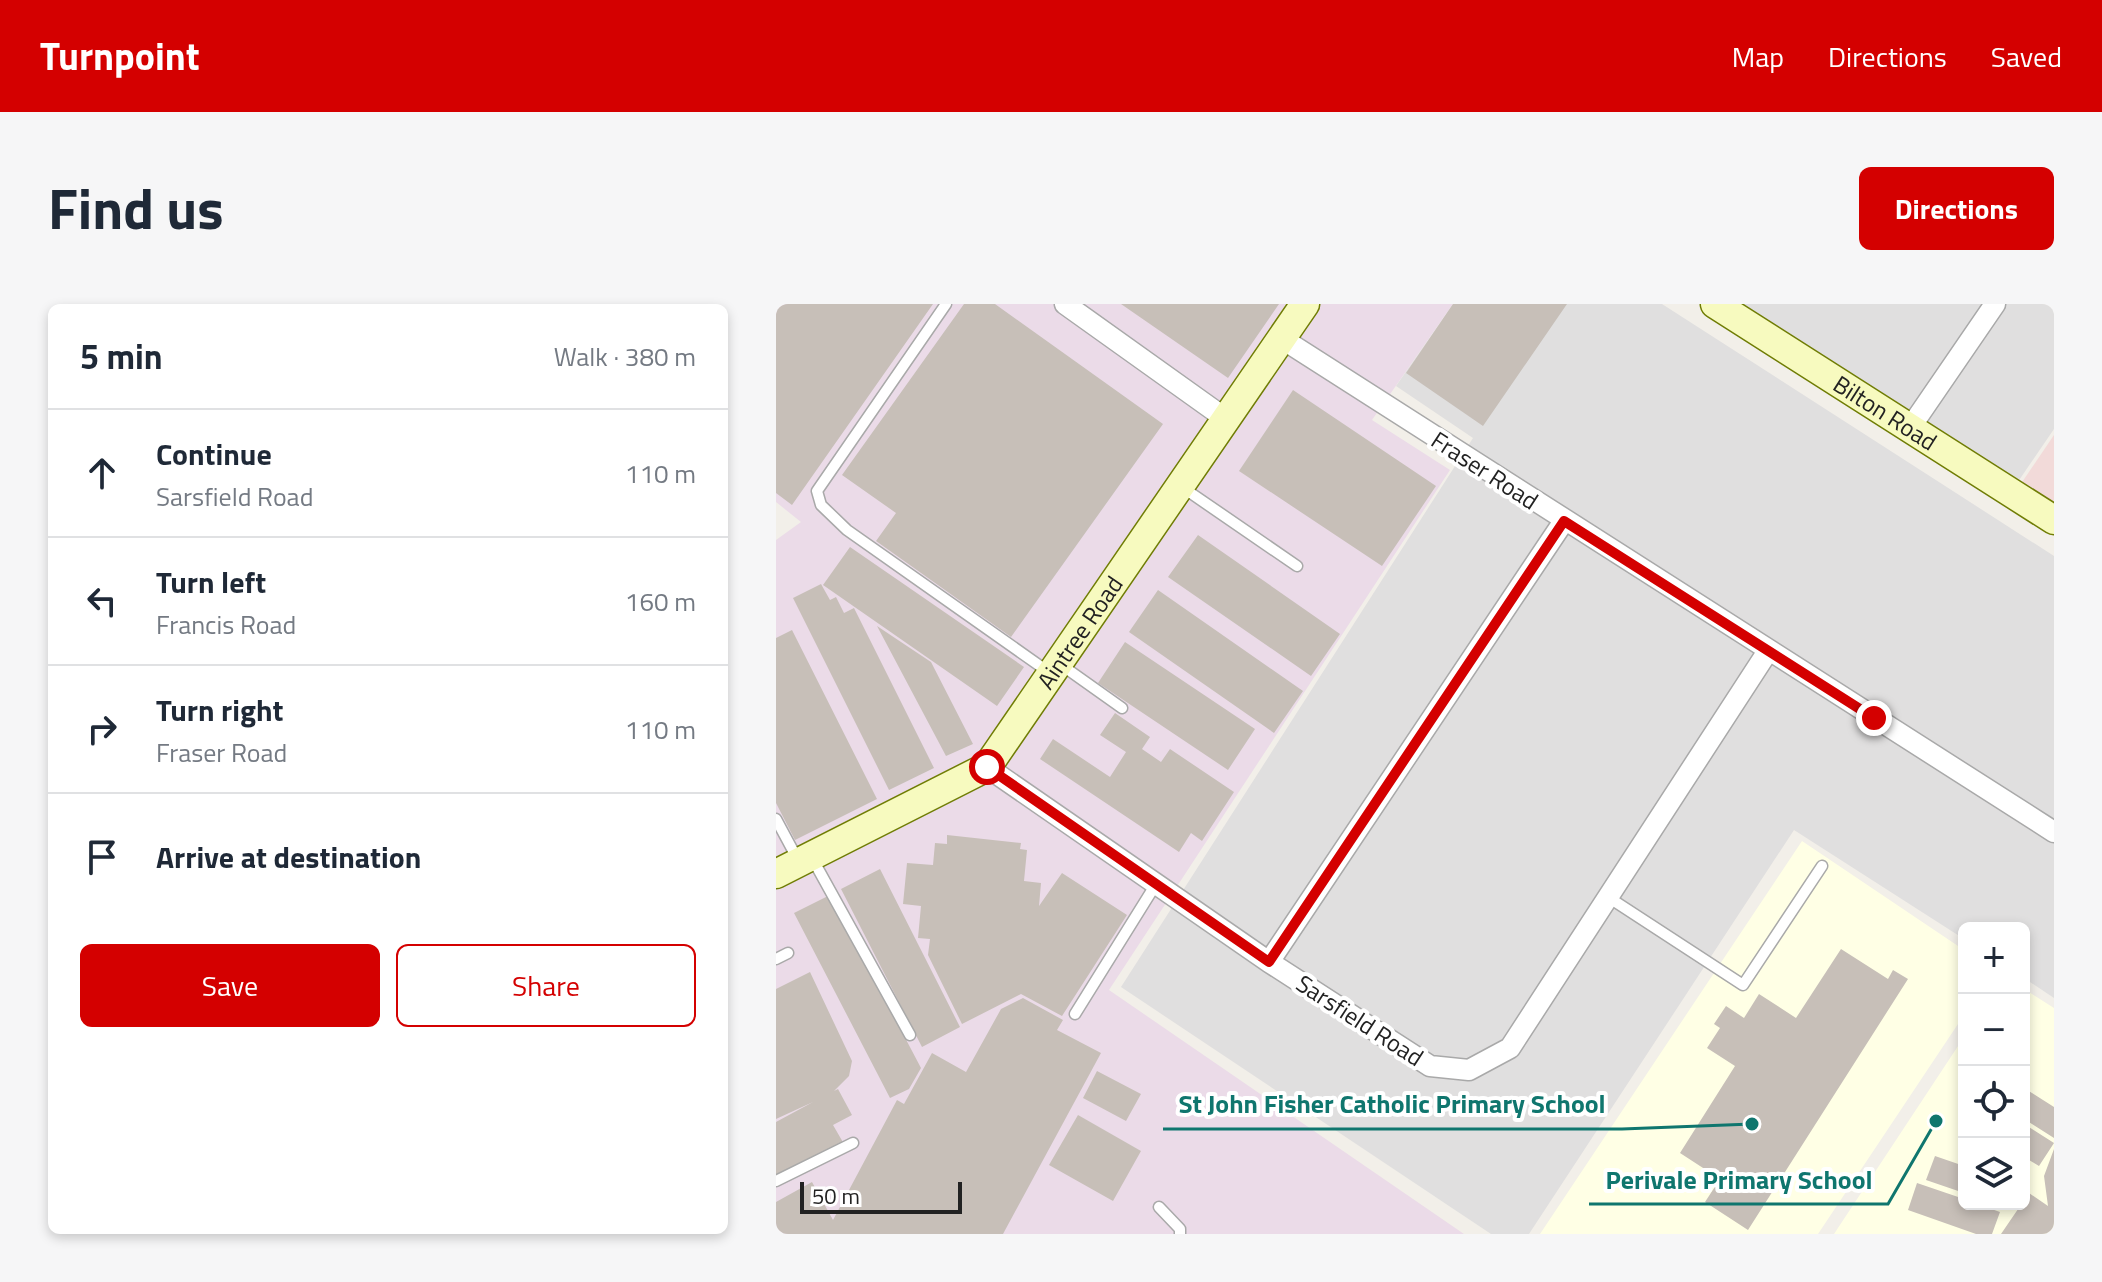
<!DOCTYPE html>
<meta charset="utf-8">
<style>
:root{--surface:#fff;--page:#f6f6f7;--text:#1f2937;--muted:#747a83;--line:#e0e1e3;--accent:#d40000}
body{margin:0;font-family:"Titillium Web",sans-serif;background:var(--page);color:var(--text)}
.controls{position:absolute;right:24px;bottom:24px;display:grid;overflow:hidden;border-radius:12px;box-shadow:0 4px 12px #0003}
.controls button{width:72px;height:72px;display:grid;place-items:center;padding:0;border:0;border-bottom:2px solid var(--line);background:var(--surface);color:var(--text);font:40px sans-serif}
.scale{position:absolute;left:24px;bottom:20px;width:162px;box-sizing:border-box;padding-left:8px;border:4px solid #222;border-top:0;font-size:22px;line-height:28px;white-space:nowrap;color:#222;-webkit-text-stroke:6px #fff;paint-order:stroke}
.stop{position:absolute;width:24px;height:24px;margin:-18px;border:6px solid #d40000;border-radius:50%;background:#fff}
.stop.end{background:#d40000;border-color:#fff;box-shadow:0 2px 8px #0008}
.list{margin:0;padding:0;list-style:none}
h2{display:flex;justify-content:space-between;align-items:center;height:104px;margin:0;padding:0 32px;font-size:34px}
h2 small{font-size:26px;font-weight:400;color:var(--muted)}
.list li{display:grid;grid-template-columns:52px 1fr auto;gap:24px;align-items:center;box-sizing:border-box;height:128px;padding:0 32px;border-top:2px solid var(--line)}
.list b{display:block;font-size:30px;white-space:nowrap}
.list p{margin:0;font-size:26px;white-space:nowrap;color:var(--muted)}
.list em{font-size:26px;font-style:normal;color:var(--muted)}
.actions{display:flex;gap:16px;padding:24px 32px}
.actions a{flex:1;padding:18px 0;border:2px solid var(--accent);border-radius:12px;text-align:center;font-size:28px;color:var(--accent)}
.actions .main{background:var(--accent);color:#fff}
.icon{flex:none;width:44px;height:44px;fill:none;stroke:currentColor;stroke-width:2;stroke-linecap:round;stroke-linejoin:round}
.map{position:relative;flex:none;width:1278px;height:930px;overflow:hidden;border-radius:12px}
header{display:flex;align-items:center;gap:48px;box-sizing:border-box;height:112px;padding:0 40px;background:var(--accent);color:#fff}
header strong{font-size:38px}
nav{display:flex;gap:44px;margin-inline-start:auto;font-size:28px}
.intro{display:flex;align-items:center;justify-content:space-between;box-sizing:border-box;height:192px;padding:0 48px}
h1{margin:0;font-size:56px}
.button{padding:20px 36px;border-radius:12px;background:var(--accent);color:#fff;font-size:28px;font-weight:700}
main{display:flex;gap:48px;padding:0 48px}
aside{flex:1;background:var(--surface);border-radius:12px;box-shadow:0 4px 12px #0003}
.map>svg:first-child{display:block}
.residential{fill:#e0dfdf}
.commercial{fill:#f2dad9}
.industrial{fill:#ebdbe8}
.education{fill:#ffffe5}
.building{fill:#c7bfb8}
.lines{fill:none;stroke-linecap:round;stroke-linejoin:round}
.lane-casing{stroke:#a9a9a9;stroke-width:13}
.street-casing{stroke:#a9a9a9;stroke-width:23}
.secondary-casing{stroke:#707d05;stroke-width:31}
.lane{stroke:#fff;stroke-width:10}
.street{stroke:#fff;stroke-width:20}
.secondary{stroke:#f7fabf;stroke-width:28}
.route{stroke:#d40000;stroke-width:10}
.labels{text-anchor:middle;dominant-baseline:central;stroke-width:8;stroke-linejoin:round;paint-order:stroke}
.street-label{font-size:24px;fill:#222;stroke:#fff}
.leader{fill:none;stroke:#0f766e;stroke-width:3}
.callout-dot{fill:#0f766e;stroke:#fff;stroke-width:3}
.callout-label{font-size:26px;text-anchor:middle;font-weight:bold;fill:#0f766e;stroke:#fff;stroke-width:8;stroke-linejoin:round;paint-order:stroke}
</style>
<header>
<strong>Turnpoint</strong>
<nav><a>Map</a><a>Directions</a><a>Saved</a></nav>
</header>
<div class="intro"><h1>Find us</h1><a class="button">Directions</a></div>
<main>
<aside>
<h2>5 min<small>Walk · 380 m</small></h2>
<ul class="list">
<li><svg class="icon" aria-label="ahead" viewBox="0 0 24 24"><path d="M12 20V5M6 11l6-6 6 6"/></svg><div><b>Continue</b><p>Sarsfield Road</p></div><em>110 m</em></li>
<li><svg class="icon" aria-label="left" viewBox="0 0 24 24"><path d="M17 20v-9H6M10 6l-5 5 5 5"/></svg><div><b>Turn left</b><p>Francis Road</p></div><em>160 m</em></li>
<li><svg class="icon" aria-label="right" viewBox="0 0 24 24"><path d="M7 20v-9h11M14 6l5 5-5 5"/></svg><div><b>Turn right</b><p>Fraser Road</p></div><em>110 m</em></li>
<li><svg class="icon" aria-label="arrive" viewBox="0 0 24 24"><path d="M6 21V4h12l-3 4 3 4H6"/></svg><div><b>Arrive at destination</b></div></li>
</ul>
<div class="actions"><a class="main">Save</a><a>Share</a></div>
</aside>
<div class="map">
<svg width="1278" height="930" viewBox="0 0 1278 930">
<rect width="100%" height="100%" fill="#f2efe9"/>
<path class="residential" d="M 677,0 L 886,0 L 1278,252 L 1278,694 L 1248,674 L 1248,624 L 1188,624 L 1188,635 L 1018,526 L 753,930 L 715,930 L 345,683 L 697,134 L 620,82 Z
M 954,0 L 1278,0 L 1278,125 L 1235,188 Z"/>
<path class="commercial" d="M 1278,131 L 1278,211 L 1240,187 Z"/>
<path class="industrial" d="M 0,0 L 677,0 L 596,116 L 674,166 L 333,686 L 688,930 L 0,930 L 0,236 L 25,218 L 0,198 Z"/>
<path class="education" d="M 1026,537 L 1188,646 L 1188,711 L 1042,930 L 764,930 Z
M 1248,685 L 1278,704 L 1278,930 L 1058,930 L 1188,733 L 1188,900 L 1248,900 Z"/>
<path class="building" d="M 0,0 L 157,0 L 16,201 L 0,189 Z
M 188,0 L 219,0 L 387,120 L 235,333 L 100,237 L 120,209 L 66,171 Z
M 345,0 L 503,0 L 452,74 Z
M 677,0 L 791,0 L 707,122 L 630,69 Z
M 517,86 L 660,182 L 606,262 L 463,167 Z
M 422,231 L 564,330 L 535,372 L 392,273 Z
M 74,243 L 248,363 L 221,402 L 47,281 Z
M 45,280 L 54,296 L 60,293 L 68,309 L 78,304 L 158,464 L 113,486 L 17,294 Z
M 382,286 L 527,387 L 498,429 L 353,328 Z
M 101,322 L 155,358 L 197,440 L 170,452 Z
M 16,326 L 101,495 L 19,536 L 0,499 L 0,334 Z
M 349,338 L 479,425 L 452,466 L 322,379 Z
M 339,409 L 374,433 L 366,445 L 385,458 L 394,445 L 458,488 L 426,537 L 415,529 L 403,548 L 264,455 L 277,435 L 334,473 L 350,448 L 324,431 Z
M 171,531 L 245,539 L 244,545 L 251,546 L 248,577 L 265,579 L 263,602 L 286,569 L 351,611 L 286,712 L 245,690 L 186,720 L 152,651 L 154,635 L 142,634 L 145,602 L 127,600 L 131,559 L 157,561 L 159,539 L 171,540 Z
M 104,565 L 184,723 L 146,743 L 65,585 Z
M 54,591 L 145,764 L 133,785 L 114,794 L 18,609 Z
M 1065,645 L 1112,675 L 1117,666 L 1132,675 L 972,926 L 929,898 L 944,875 L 904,849 L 959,762 L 931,744 L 944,724 L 938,720 L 950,702 L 968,714 L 983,690 L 1020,714 Z
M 34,668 L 76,757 L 73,772 L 58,787 L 62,785 L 76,811 L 57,821 L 68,840 L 0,873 L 0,818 L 37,798 L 0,815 L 0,685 Z
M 247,694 L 287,716 L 281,726 L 325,749 L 227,930 L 0,930 L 0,898 L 36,878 L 57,916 L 121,796 L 128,800 L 156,749 L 190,768 L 225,705 Z
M 321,767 L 365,790 L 350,817 L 307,794 Z
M 1248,784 L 1278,803 L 1278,834 L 1248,815 Z
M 302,811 L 365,847 L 337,897 L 273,861 Z
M 1248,820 L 1278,839 L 1263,862 L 1248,853 Z
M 1278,845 L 1278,930 L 1225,930 L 1253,889 L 1272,902 L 1268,872 Z
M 1159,852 L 1188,862 L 1188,889 L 1150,876 Z
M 1141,879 L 1188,895 L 1188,900 L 1201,900 L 1224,908 L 1216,930 L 1200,930 L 1132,906 Z"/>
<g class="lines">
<g class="lane-casing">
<path id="lane" d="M 170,0 L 41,187 L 45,201 L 71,226 L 274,369
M 406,183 L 521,262
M 284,360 L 346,404
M 0,515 L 22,556
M 36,554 L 134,731
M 832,593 L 967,681 L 1046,562
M 0,655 L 12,649
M 299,710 L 380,580
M 0,877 L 77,839
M 383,903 L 404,925 L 404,930"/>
</g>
<g class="street-casing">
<path id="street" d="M 289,0 L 450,115
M 505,34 L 1278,528
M 1134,124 L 1219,0
M 211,463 L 493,658 L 654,762 L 693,766 L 734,744 L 992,347
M 493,658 L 788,217"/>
</g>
<g class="secondary-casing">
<g id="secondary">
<path id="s1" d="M 939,0 L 1278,216"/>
<path id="s2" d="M 0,570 L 211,463 L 529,0"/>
</g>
</g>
<use href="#lane" class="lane"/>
<use href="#street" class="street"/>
<use href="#secondary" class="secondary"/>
</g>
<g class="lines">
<path class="route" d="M 211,463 L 493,658 L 788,217 L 1098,414"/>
</g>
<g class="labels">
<g class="street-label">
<text stroke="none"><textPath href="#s1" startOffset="202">Bilton Road</textPath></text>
<text transform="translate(709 166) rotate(33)">Fraser Road</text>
<text stroke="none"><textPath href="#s2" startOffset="400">Aintree Road</textPath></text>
<text transform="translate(584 716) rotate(33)">Sarsfield Road</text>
</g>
</g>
<path class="leader" d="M976 820L846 825H387M1160 817L1112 900H813"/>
<g class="callout-dot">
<circle cx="976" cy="820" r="8"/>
<circle cx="1160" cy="817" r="8"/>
</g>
<g class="callout-label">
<text x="616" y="809">St John Fisher Catholic Primary School</text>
<text x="963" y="885">Perivale Primary School</text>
</g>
</svg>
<div class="controls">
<button>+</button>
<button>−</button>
<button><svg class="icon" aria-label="locate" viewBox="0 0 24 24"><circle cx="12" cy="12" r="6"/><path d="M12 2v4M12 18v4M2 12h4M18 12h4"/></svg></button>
<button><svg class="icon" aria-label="layers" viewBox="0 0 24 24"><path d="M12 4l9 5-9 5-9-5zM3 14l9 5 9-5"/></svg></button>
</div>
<div class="scale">50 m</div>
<div class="stop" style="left:211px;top:463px"></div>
<div class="stop end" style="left:1098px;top:414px"></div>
</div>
</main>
